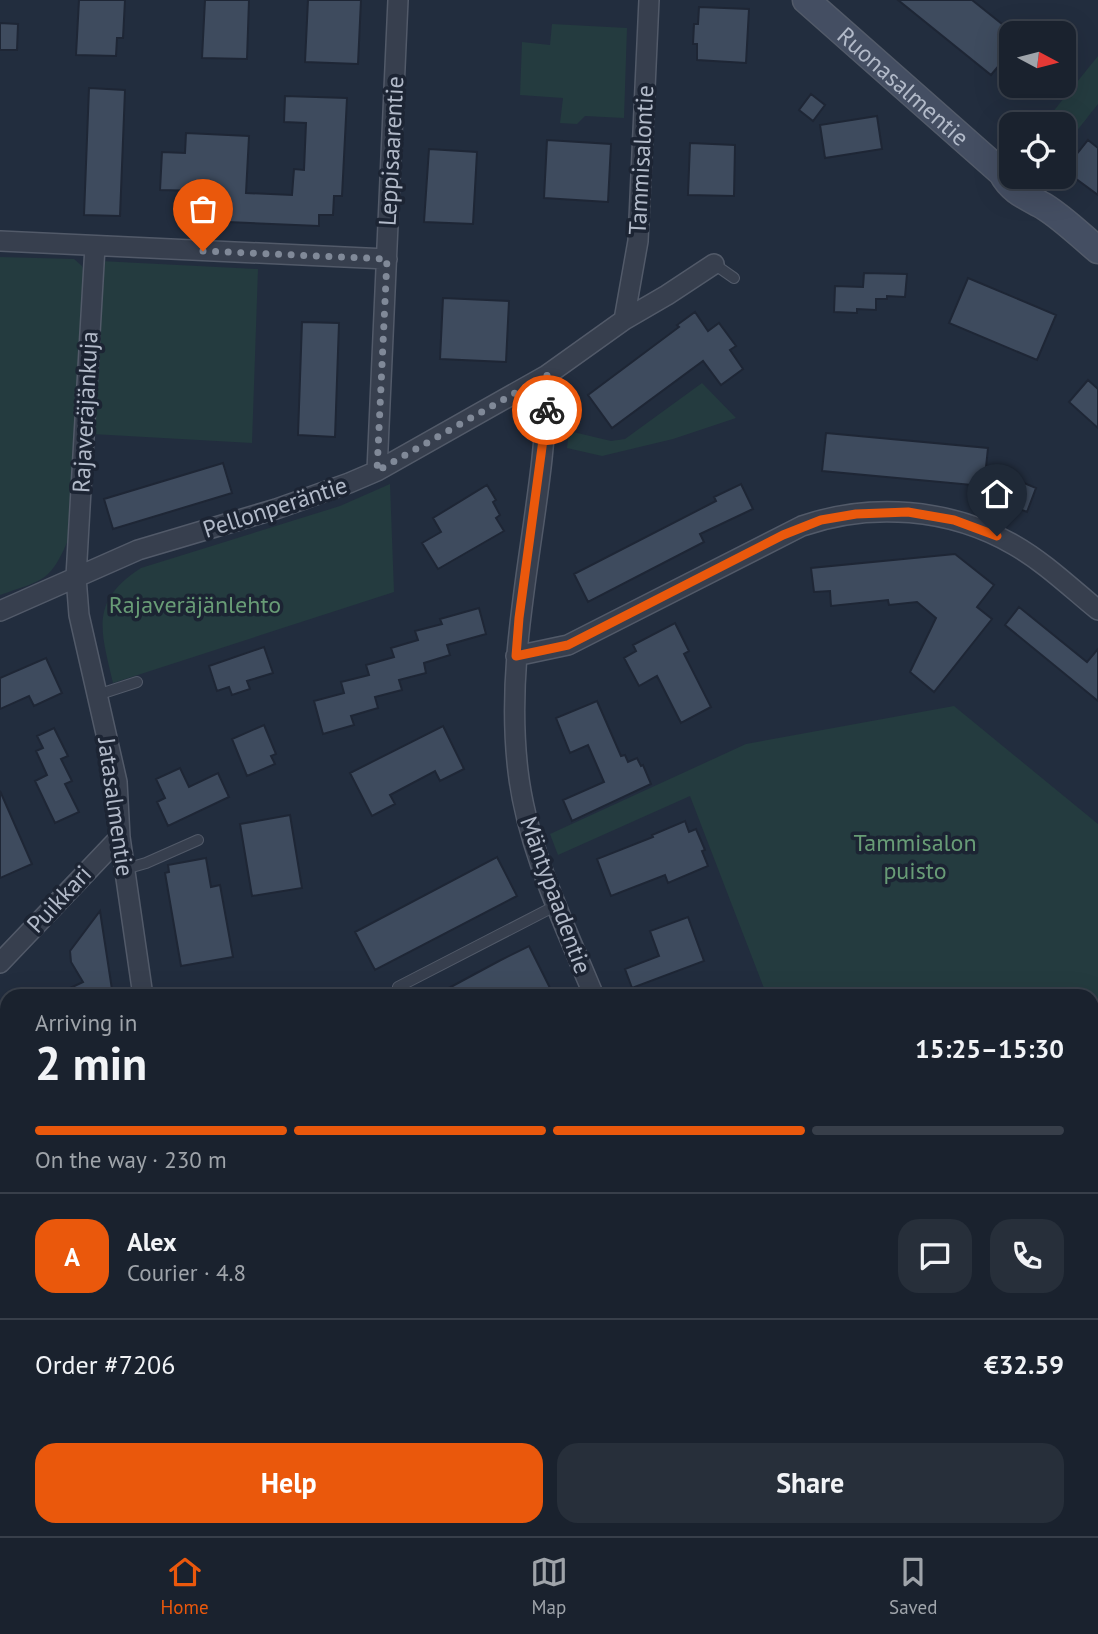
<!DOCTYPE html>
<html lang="en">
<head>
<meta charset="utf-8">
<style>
  body { margin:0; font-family:"PT Sans",sans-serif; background:#272f3a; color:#f1f3f6; height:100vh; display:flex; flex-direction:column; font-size:26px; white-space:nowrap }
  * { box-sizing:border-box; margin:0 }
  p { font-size:23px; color:#9fa4aa }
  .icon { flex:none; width:38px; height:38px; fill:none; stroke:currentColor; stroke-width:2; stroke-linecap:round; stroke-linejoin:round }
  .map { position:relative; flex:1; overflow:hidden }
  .details { position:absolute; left:0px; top:989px; width:1099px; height:548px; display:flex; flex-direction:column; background:#1a222e; border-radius:21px 21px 0 0; box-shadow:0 7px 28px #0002,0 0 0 2px #383f4a }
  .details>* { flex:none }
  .needle { width:46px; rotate:97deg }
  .tools { position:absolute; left:999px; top:21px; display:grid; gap:14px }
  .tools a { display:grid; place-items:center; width:77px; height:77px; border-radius:14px; background:#1a222e; box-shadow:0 7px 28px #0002,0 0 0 2px #383f4a; font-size:35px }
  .pin { position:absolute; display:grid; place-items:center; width:60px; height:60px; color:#fff; margin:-72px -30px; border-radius:50% 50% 50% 0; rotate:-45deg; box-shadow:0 0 7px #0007 }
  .pin .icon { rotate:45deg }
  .courier { position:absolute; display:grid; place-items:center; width:70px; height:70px; margin:-35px; border:5px solid #ea580c; border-radius:50%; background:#fff; color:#222; box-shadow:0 2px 9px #0007 }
  .summary em { font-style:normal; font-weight:800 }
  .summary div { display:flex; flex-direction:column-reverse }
  .summary { display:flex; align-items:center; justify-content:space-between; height:119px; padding:0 35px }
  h1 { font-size:46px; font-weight:800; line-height:52px }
  .bar { display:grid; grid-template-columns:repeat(4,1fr); gap:10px 7px; align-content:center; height:84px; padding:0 35px }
  .bar i { height:9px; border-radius:5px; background:#383f4a }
  .bar .active { background:#ea580c }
  .bar p { grid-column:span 4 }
  .line { display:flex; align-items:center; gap:18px; padding:0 35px; border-top:2px solid #383f4a }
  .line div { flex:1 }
  .round { display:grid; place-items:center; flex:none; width:74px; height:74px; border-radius:21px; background:#272f3a }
  .button { display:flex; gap:14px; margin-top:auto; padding:14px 35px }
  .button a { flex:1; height:80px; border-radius:21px; background:#ea580c; color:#fff; font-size:28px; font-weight:800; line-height:80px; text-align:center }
  .button a+a { background:#272f3a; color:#f1f3f6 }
  .dock { display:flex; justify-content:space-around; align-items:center; height:98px; border-top:2px solid #383f4a; background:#1a222e; font-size:19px; color:#9fa4aa }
  .dock a { display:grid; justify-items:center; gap:4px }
  .dock .active { color:#ea580c }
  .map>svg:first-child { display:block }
  .green { fill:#243b3f }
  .building { fill:#3e4b5e; stroke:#1e2635; stroke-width:2 }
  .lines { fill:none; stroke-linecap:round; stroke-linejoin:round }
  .lane-casing { stroke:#525a69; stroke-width:12 }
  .street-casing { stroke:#525a69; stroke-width:22 }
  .secondary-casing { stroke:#525a69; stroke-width:29 }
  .lane { stroke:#373f4e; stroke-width:10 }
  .street { stroke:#373f4e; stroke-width:19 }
  .secondary { stroke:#444e62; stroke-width:26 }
  .done { stroke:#808998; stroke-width:7; stroke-dasharray:0 12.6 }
  .route { stroke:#ea580c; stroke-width:9 }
  .labels { text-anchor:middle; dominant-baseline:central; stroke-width:7; stroke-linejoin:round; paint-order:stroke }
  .street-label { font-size:24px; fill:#b2bac9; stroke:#1c2433 }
  .park-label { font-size:24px; fill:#689c76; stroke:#1c2433 }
</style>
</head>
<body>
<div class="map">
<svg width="1098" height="1536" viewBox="0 0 1098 1536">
  <rect width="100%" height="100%" fill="#222d3e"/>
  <path class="green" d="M 552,24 L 627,28 L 624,118 L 585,116 L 577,124 L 560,123 L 563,98 L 520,95 L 522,42 L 550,45 Z
    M 1098,56 L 1098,104 L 1064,147 L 1064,124 L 1043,124 Z
    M 0,257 L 74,259 L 82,266 L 86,281 L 68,540 C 50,583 42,580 0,595 Z
    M 100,261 L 258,269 L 252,443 L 92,434 Z
    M 702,383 L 736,418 L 673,439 L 602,456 L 567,448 L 569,431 L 611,441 L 625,439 Z
    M 390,484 L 394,592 L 113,683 C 101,631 89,601 141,568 L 340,506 Z
    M 954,706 L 1098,824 L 1098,1172 L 1092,1217 L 1092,996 L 767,996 L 690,796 L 558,855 L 550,834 L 746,744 Z
    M 437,1530 L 611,1530 L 607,1536 L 424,1536 L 424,1532 Z"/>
  <path class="building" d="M 79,0 L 125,0 L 123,38 L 117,38 L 116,56 L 76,55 Z
    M 205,0 L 249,0 L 247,59 L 202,58 Z
    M 308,0 L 361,0 L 358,64 L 305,62 Z
    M 898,0 L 972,0 L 1012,32 L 1012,50 L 991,75 Z
    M 699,7 L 749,9 L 746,63 L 697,60 L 697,44 L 693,44 L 694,24 L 698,24 Z
    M 0,23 L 18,24 L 17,50 L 0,50 Z
    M 89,88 L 125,90 L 120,216 L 84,215 Z
    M 811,94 L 825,105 L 813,121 L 799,110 Z
    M 285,96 L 347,98 L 342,196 L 334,196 L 333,215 L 319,215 L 319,226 L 204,221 L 205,197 L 199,197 L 200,191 L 160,190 L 162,152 L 185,153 L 186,133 L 249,136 L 246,193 L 292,195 L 294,169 L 304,170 L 306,123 L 284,122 Z
    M 877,116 L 882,149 L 825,158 L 820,125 Z
    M 547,140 L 611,144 L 608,202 L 544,198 Z
    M 1088,140 L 1098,148 L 1098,195 L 1064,170 Z
    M 690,143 L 735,145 L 734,196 L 688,195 Z
    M 429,149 L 477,152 L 473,224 L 424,222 Z
    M 864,273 L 907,274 L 905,297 L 887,296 L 887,299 L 876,299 L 876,310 L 857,309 L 857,313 L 834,312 L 835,286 L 863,287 Z
    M 968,278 L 1056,315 L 1037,360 L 949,323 Z
    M 443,298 L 509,301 L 506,362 L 440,359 Z
    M 695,312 L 708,331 L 719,323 L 736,346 L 730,350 L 743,369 L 721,385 L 703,361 L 612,428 L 588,395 L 679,327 L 677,325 Z
    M 302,322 L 339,323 L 335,437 L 298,435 Z
    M 1088,380 L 1098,389 L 1098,428 L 1069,402 Z
    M 826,433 L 988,448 L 986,467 L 1036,488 L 1027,512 L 990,497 L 995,487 L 822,471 Z
    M 223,463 L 232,493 L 113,529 L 104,499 Z
    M 741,484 L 753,509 L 700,534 L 704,542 L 588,602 L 574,574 L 716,501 L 714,497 Z
    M 487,485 L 496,500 L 493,502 L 500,515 L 496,518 L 504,531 L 438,569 L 422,543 L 441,532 L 433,518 Z
    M 955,554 L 994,585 L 977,607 L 992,619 L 934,692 L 910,672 L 936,618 L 917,602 L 889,605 L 888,600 L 831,606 L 830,591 L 814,592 L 811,568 Z
    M 1019,607 L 1087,662 L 1098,649 L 1098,701 L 1005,625 Z
    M 479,608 L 486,634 L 447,645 L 450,655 L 424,663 L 426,673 L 399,680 L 402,690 L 375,697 L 378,708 L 351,716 L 354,725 L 323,734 L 314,701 L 344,693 L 341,682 L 369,675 L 366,665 L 394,657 L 391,648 L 418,640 L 415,631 L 442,624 L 440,619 Z
    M 675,623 L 689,651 L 684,654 L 711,707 L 681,723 L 657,676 L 639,686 L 624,658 L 636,651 L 633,645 Z
    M 264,647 L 273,673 L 247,681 L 250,689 L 232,695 L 229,687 L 217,691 L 209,666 Z
    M 46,658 L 62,693 L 34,706 L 29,696 L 0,709 L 0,678 Z
    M 597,701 L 621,756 L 625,755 L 628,762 L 637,758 L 641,766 L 643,765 L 651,784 L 572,821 L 563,800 L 604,782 L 588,745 L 570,753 L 556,718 Z
    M 264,725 L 276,754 L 271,756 L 275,764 L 247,776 L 232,739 Z
    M 443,726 L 464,769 L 440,781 L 435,771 L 390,795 L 395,804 L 372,816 L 350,773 Z
    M 54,728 L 68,756 L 61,759 L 72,781 L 65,784 L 79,812 L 55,823 L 35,781 L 47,775 L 36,751 L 43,748 L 37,736 Z
    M 180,768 L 189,787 L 218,773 L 229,797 L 168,826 L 157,802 L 165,798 L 156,779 Z
    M 0,791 L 32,864 L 0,878 Z
    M 290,815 L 302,888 L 252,896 L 240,824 Z
    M 685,821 L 689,832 L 696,829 L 705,850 L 702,851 L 708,866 L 668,883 L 665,875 L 611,896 L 597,859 L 653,837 L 652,835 Z
    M 497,857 L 517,896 L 375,970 L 355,932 Z
    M 206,858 L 211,887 L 220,885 L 233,957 L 181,966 L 165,873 L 169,872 L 168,865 Z
    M 100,911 L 113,996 L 53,996 L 83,982 L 71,962 L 70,951 Z
    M 688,917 L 704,961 L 632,988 L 625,969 L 659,956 L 650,931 Z
    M 529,946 L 554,996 L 434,996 L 499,961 Z"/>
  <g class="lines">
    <g class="lane-casing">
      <path id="lane" d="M 714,264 L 734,278
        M 97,695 L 137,682
        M 125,869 L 146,863 L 198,840
        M 398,987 L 557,905
        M 0,1086 L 7,1083
        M 0,1280 L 7,1276
        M 0,1436 L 7,1431"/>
    </g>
    <g class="street-casing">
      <path id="street" d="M 0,241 L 387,259
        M 95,246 L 76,577 L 79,615 L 117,782 L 120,837 L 143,996
        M 624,320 L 638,241 L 649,0
        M 547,375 C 547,508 502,637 518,771 C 527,849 564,923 594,996
        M 377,471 L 398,0
        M 0,611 L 138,550 L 276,509 L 349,483 L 377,471 L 547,375 L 624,320 L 667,295 L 714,264
        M 516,656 L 568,645 L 802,526 C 871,502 950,508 1014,545 C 1044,562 1071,588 1098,610
        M 0,963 L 120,837
        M 931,1530 L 971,1536
        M 1079,1536 L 1098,1533"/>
    </g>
    <g class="secondary-casing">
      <g id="secondary">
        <path id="s1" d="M 806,0 L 1002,173 C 1012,192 1028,197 1045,207 C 1064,219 1081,236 1098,250"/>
      </g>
    </g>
    <use href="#lane" class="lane"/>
    <use href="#street" class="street"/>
    <use href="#secondary" class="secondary"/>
  </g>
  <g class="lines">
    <path class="done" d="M 203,251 L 387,259 L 377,471 L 547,375 L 547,410"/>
    <path class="route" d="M 547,410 L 519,618 L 516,656 L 568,645 L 783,535 L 821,520 L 856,514 L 908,512 L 954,520 L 997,536"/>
  </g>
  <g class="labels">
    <g class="street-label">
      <text stroke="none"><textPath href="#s1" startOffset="130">Ruonasalmentie</textPath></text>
      <text transform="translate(391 151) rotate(-87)">Leppisaarentie</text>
      <text transform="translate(641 160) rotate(-87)">Tammisalontie</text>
      <text transform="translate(85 412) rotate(-87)">Rajaveräjänkuja</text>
      <text transform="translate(275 507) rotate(-18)">Pellonperäntie</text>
      <text transform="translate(116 807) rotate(82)">Jatasalmentie</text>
      <text transform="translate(556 895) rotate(70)">Mäntypaadentie</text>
      <text transform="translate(59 899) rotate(-47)">Puikkari</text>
    </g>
    <g class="park-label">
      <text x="195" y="604">Rajaveräjänlehto</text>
      <text x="915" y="842">Tammisalon<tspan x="915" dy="28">puisto</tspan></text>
    </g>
  </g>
</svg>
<div class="tools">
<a><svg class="needle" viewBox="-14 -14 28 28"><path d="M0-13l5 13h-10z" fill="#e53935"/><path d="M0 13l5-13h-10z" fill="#9fa4aa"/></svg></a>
<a><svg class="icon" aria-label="locate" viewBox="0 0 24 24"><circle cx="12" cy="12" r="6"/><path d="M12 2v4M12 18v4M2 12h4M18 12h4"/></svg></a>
</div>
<div class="pin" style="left:203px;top:251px;background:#ea580c"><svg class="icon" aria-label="bag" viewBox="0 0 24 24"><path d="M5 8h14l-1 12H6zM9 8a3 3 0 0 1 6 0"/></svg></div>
<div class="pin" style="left:997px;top:536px;background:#1f2937"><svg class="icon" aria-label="home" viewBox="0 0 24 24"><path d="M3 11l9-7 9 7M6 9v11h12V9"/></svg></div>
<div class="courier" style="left:547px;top:410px"><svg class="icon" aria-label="bike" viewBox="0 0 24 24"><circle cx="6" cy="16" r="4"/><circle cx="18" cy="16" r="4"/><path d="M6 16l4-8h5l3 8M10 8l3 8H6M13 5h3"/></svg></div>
<section class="details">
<div class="summary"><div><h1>2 min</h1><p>Arriving in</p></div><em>15:25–15:30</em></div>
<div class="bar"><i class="active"></i><i class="active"></i><i class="active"></i><i></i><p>On the way · 230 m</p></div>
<div class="line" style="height:126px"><b class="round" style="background:#ea580c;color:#fff">A</b><div><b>Alex</b><p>Courier · 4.8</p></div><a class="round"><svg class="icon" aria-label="chat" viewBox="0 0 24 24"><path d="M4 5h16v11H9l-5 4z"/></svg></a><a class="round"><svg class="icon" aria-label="phone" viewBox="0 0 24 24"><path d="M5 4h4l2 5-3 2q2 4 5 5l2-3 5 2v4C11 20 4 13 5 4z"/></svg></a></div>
<div class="line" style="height:91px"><div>Order #7206</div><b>€32.59</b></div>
<div class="button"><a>Help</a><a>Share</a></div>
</section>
</div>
<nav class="dock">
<a class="active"><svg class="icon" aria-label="home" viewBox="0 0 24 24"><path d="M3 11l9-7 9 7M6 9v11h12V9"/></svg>Home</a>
<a><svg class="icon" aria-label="map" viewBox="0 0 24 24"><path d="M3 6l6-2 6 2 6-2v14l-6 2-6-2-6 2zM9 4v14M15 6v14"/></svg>Map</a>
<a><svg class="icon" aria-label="saved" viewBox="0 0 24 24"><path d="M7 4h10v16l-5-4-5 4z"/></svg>Saved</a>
</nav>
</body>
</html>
